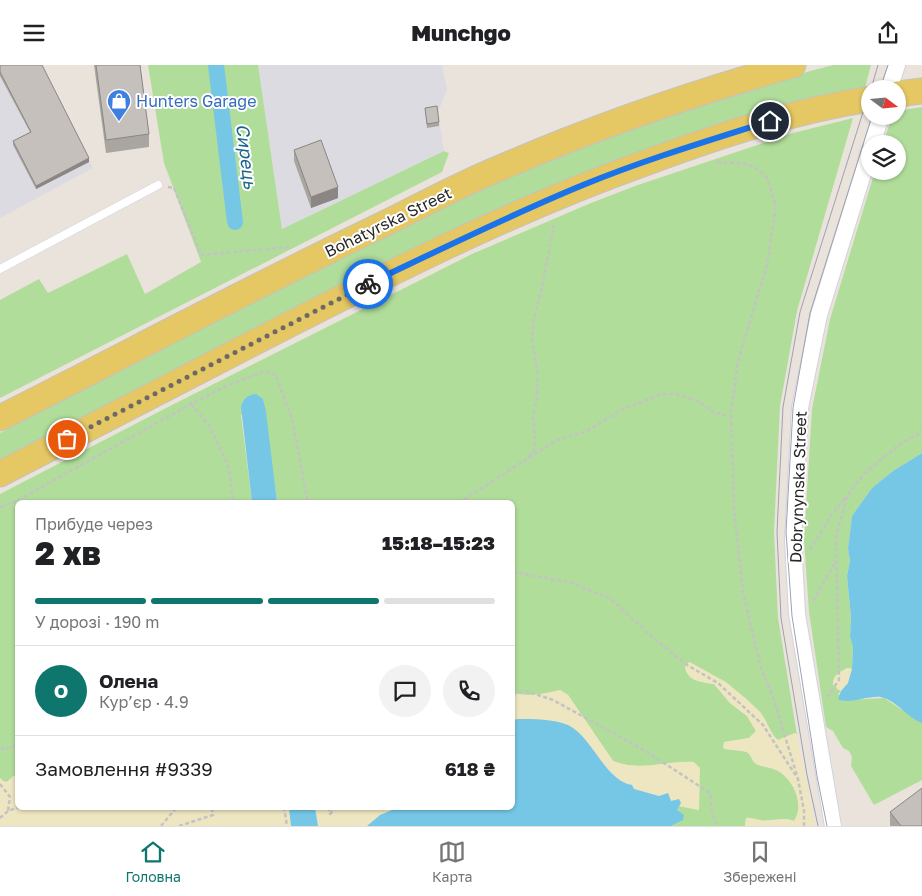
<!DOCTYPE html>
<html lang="uk">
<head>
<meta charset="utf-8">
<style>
  body { margin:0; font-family:"Golos Text",sans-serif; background:#f2f2f2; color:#202124; height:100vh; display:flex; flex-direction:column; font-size:19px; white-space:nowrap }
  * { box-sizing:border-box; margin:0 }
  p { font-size:16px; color:#757577 }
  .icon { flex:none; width:28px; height:28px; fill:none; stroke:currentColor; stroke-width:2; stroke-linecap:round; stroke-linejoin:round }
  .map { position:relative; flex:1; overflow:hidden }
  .details { position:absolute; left:15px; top:435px; width:500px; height:310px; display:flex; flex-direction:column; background:#fff; border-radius:8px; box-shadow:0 1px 4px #0004 }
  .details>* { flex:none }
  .needle { width:32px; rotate:106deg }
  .fabs { position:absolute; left:861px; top:15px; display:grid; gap:10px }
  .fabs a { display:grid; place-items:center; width:45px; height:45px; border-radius:50%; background:#fff; box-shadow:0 1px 4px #0004; font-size:25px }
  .pin { position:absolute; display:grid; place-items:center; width:42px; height:42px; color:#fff; margin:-21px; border:2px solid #fff; border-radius:50%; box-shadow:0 1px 5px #0007 }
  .courier { position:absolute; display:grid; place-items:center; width:50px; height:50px; margin:-25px; border:4px solid #1a73e8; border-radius:50%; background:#fff; color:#222; box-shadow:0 1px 6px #0007 }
  .headline em { font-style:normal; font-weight:800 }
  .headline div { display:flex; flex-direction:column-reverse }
  .headline { display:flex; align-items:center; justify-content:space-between; height:85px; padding:0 20px }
  h1 { font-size:32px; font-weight:800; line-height:38px }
  .bar { display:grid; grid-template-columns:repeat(4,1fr); gap:8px 5px; align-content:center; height:60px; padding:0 20px }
  .bar i { height:6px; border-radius:4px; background:#e0e0e0 }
  .bar .on { background:#0f766e }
  .bar p { grid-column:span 4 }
  .line { display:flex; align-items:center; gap:12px; padding:0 20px; border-top:1px solid #e0e0e0 }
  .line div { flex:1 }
  .round { display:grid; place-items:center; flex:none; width:52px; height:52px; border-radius:26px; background:#f2f2f2 }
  header { display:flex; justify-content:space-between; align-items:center; height:65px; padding:0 20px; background:#fff; font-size:22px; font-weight:800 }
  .tabs { display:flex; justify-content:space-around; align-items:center; height:70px; border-top:1px solid #e0e0e0; background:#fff; font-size:14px; color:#757577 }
  .tabs a { display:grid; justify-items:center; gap:2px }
  .tabs .on { color:#0f766e }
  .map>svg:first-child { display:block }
  .industrial { fill:#dddbe2 }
  .green { fill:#b1dd9b }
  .sand { fill:#ede6c0 }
  .water { fill:#75c7e5 }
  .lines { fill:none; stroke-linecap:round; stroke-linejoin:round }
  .canal { stroke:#75c7e5; stroke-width:16 }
  .lane-casing { stroke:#d0d3e0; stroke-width:9 }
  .street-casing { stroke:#d0d3e0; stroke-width:18 }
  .primary-casing { stroke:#c3c3c3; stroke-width:27 }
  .path { stroke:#c3c3c3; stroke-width:2.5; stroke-dasharray:4 2.5; stroke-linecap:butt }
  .lane { stroke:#fff; stroke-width:8 }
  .street { stroke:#fff; stroke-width:16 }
  .primary { stroke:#e5c764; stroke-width:25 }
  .tram { stroke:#9ea1b1; stroke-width:1 }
  .wall { fill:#a9a5a1 }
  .shaded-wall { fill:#8a8683 }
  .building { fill:#c5c0bb; stroke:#8a8683 }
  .done { stroke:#6c6967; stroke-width:5; stroke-dasharray:0 9 }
  .route { stroke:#1a73e8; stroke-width:6 }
  .labels { text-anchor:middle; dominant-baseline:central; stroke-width:4; stroke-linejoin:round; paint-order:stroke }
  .shop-label { font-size:16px; fill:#366cbe; stroke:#fff; text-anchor:start }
  .street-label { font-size:16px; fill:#282828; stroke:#fff }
  .water-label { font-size:18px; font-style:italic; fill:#17658e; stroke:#fff }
</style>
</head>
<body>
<header><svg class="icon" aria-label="menu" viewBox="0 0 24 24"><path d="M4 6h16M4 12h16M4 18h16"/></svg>Munchgo<svg class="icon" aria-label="share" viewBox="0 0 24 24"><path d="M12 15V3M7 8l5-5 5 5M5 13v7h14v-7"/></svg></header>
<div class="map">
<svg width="922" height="761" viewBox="0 0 922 761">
  <rect width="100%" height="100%" fill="#eae3db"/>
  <path class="industrial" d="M 0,0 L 40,0 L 93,103 L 0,153 Z
    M 258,0 L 442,0 L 447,25 L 438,47 L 444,86 L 282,164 Z"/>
  <path class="green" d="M 148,0 L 258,0 L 282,164 L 444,86 L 449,88 L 442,107 L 0,333 L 0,235 L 39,214 L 48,228 L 127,189 L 145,229 L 201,197 L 164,98 Z
    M 833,0 L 871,0 L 865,23 L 464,161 L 424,178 L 0,395 L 0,368 L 452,134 L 561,86 L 755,21 Z
    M 922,42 L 922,388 L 893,406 L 872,423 L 852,451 L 848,484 L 850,496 L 847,511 L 851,552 L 850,572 L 853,582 L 852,604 L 847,603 L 837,624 L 841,626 L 838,629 L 848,635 L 884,633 L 922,658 L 922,715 L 874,740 L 851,701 L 852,692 L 849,686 L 843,683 L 833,666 L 826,662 L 809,547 L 804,475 L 812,344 L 830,254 L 875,106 L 898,106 L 898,79 L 883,79 L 892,51 L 898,51 L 898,46 Z
    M 853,53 L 797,246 L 780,341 L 774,467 L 778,553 L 797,670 L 795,668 L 778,675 C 769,668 767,654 759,646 C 737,623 717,612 689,597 L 706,618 L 714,619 L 730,638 L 747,651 L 756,666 L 749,673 L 726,677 L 725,684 L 748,687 C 751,691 752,697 757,699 C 763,702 770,702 776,705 C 793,713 806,739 794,756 C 783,751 770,757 757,755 C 753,754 750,752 746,753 L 745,761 L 671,761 L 679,757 L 677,745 L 679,741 L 699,745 L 685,697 L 678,698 L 660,699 L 650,702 L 624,700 L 613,696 L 568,630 L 560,625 C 544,629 529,632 513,628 L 512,438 L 277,437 L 263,334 L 241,350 L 252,437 L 18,438 L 17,709 L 12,712 L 7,717 L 3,716 L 0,713 L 0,429 L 168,342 L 472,189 L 591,138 L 635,121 L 793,68 Z"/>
  <path class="sand" d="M 689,597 L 726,617 L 750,638 L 761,648 L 774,672 L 778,675 L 795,668 L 797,670 L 815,761 L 745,761 L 746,753 C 752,752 759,756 766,756 C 777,756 783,752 794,756 C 805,739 793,714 777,705 C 771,702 764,702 758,700 C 752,697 753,692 748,688 C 743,684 732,685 725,684 L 723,683 L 724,677 L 749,673 L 756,666 L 747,651 L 730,638 L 714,619 C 701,617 686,616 685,601 Z
    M 847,603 L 852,604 L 848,618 L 841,626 L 833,620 C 832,611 839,607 847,603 Z
    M 560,625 L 568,630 L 613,696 C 642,707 665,695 694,697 L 700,703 L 699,745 L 679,741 L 681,738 L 644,726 L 634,724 L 632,720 C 623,719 619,714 612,708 C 601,697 593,684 582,672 C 566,654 535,652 513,655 L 512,628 C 529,632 544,629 560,625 Z
    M 17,709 L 18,742 L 289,743 L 291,761 L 0,761 L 0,713 L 3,716 L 7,717 Z
    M 315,743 L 397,743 L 380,750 L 367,761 L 318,761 Z"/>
  <path class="water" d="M 256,329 L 263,334 L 266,347 L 277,437 L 252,437 L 241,342 C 243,334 247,330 256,329 Z
    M 922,388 L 922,658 C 908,653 897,636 881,632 C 869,630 848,640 838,634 L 841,626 L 848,618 L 852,604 L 853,582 L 850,572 L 851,552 L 847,511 L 850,496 L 848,484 L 852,451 L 872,423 L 893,406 Z
    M 518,654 C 534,654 553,654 568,660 C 592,671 605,716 632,720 L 634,724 L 659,731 L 668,728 L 671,736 L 679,734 L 681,738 L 677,745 L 684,750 L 683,755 L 671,761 L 367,761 L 380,750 L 397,743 L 512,742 L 513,655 Z
    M 289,743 L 315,743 L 318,761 L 291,761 Z"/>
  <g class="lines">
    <path class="canal" d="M 216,0 L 235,157"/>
    <g class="lane-casing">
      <path id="lane" d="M 0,204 L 158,120"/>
    </g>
    <g class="street-casing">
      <path id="street" d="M 889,24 L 897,0
        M 872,79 L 881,51
        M 833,761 L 797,549 L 793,476 L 800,343 L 819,250 L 870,86"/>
    </g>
    <g class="primary-casing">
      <path id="primary" d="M 898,29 L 922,26
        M 0,353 C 129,288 256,220 386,158 C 424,139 461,119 500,103 C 595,62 693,28 793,0
        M 0,409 C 88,363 176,318 263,273 C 388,209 513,145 645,98 C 718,71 793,46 870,34"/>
    </g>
    <path class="path" d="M 717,97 L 748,99 L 759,105 L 767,113 L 776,141 L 767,200 L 738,296 L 731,348 L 734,444 L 743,528 L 761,603 L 773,632 L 798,714
      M 168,122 L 174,123 L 201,190 L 290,182
      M 191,339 L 210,362 L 229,403 L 233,438
      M 529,393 L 557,375 L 587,366 L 623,344 L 662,329 L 676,329 L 698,336 L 713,347 L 731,352
      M 458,438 L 527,394 L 534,385 L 535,375 L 533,352 L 537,332 L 537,304 L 532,274 L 533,257 L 541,227 L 554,160
      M 0,442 L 18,435 L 191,339 L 224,322 L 265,306 L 276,310 L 292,354 L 308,438
      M 810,485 L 832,449 L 846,432
      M 512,507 L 569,517 L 610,533 L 650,570 L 687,600 L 718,618 L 763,660 L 798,714 L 804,746 L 804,761
      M 813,536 L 835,498
      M 512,629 L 526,626 L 553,635 L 644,685 L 710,728 L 712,748 L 717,761
      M 827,632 L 839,615 L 836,471 L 848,429 L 865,408 L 900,379 L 922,367
      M 0,684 L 9,683 L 18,680
      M 0,719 L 10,732 L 8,746
      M 284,742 L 287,761
      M 329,742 L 330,749 L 337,742
      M 0,753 L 8,746 L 19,742
      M 161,761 L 177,742
      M 179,761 L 213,750 L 212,742"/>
    <use href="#lane" class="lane"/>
    <use href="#street" class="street"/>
    <use href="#primary" class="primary"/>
    <path class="tram" d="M 871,24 L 878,0
      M 880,24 L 888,0
      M 818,761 L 807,710 L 781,553 L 777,467 L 783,342 L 800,247 L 870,25
      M 827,761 L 817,711 L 792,551 L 786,467 L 793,343 L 810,248 L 872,51"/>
  </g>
  <path class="wall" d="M 0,0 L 89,97 L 36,124 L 13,80 L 13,76 L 30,67 L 0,11 Z
    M 94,0 L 140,0 L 149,69 L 149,82 L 106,88 Z
    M 425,43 L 439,57 L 439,61 L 427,63 Z
    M 294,85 L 338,133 L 311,143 L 294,96 Z
    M 890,747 L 922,761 L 890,761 Z"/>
  <path class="shaded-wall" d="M 89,93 L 89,97 L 36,124 L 36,121 Z
    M 338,122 L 338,133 L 311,143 L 311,132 Z"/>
  <path class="building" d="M 0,0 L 42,0 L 89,93 L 36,121 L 13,76 L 31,67 L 0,7 Z
    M 96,0 L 140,0 L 149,69 L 106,75 Z
    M 437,41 L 439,57 L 427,59 L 425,43 Z
    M 321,75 L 338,122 L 311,132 L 294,85 Z
    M 922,723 L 922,761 L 901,761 L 890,747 Z"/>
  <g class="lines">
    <path class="done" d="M 67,374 L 368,219"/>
    <path class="route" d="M 368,219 C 439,185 510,150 583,120 C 644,95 707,76 770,56"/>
  </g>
  <defs>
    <g id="shop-pin" transform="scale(1.25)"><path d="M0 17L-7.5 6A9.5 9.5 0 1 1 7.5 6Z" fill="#3f7fe0" stroke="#fff"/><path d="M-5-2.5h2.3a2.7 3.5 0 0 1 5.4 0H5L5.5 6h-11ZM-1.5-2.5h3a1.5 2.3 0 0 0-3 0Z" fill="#fff"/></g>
  </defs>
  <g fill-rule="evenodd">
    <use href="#shop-pin" x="119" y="36"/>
  </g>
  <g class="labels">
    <g class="shop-label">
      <text x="136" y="36">Hunters Garage</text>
    </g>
    <g class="street-label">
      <text transform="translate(388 157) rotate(-26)">Bohatyrska Street</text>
      <text transform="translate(798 422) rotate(-88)">Dobrynynska Street</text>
    </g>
    <g class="water-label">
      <text transform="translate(247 91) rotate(83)">Сирець</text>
    </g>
  </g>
</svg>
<div class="fabs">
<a><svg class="needle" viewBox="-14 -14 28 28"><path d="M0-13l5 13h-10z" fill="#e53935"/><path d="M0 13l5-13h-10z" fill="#757577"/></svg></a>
<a><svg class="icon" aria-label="layers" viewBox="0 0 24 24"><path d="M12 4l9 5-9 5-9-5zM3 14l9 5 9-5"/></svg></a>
</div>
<div class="pin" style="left:67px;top:374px;background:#ea580c"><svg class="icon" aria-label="bag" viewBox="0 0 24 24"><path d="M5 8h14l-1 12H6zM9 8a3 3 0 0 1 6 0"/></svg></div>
<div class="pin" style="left:770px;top:56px;background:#1f2937"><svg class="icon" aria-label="home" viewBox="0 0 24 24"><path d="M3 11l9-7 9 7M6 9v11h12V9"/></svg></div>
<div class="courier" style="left:368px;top:219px"><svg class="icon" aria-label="bike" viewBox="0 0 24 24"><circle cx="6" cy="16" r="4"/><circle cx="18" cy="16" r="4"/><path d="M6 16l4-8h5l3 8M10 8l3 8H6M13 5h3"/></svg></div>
<section class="details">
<div class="headline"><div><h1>2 хв</h1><p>Прибуде через</p></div><em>15:18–15:23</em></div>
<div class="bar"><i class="on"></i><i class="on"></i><i class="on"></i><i></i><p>У дорозі · 190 m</p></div>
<div class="line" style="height:90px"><b class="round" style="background:#0f766e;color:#fff">О</b><div><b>Олена</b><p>Кур’єр · 4.9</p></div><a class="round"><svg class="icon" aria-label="chat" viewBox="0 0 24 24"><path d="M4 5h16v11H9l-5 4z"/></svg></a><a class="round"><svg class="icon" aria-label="phone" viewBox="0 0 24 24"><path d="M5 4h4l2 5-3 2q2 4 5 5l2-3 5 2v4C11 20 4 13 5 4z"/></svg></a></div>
<div class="line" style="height:65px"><div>Замовлення #9339</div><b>618 ₴</b></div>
</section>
</div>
<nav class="tabs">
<a class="on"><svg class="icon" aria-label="home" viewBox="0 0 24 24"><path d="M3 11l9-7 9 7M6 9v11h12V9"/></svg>Головна</a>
<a><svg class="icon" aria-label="map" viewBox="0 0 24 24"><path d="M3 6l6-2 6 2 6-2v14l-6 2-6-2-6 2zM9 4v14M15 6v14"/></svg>Карта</a>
<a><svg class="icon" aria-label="saved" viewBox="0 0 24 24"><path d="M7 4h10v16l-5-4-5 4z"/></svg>Збережені</a>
</nav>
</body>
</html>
